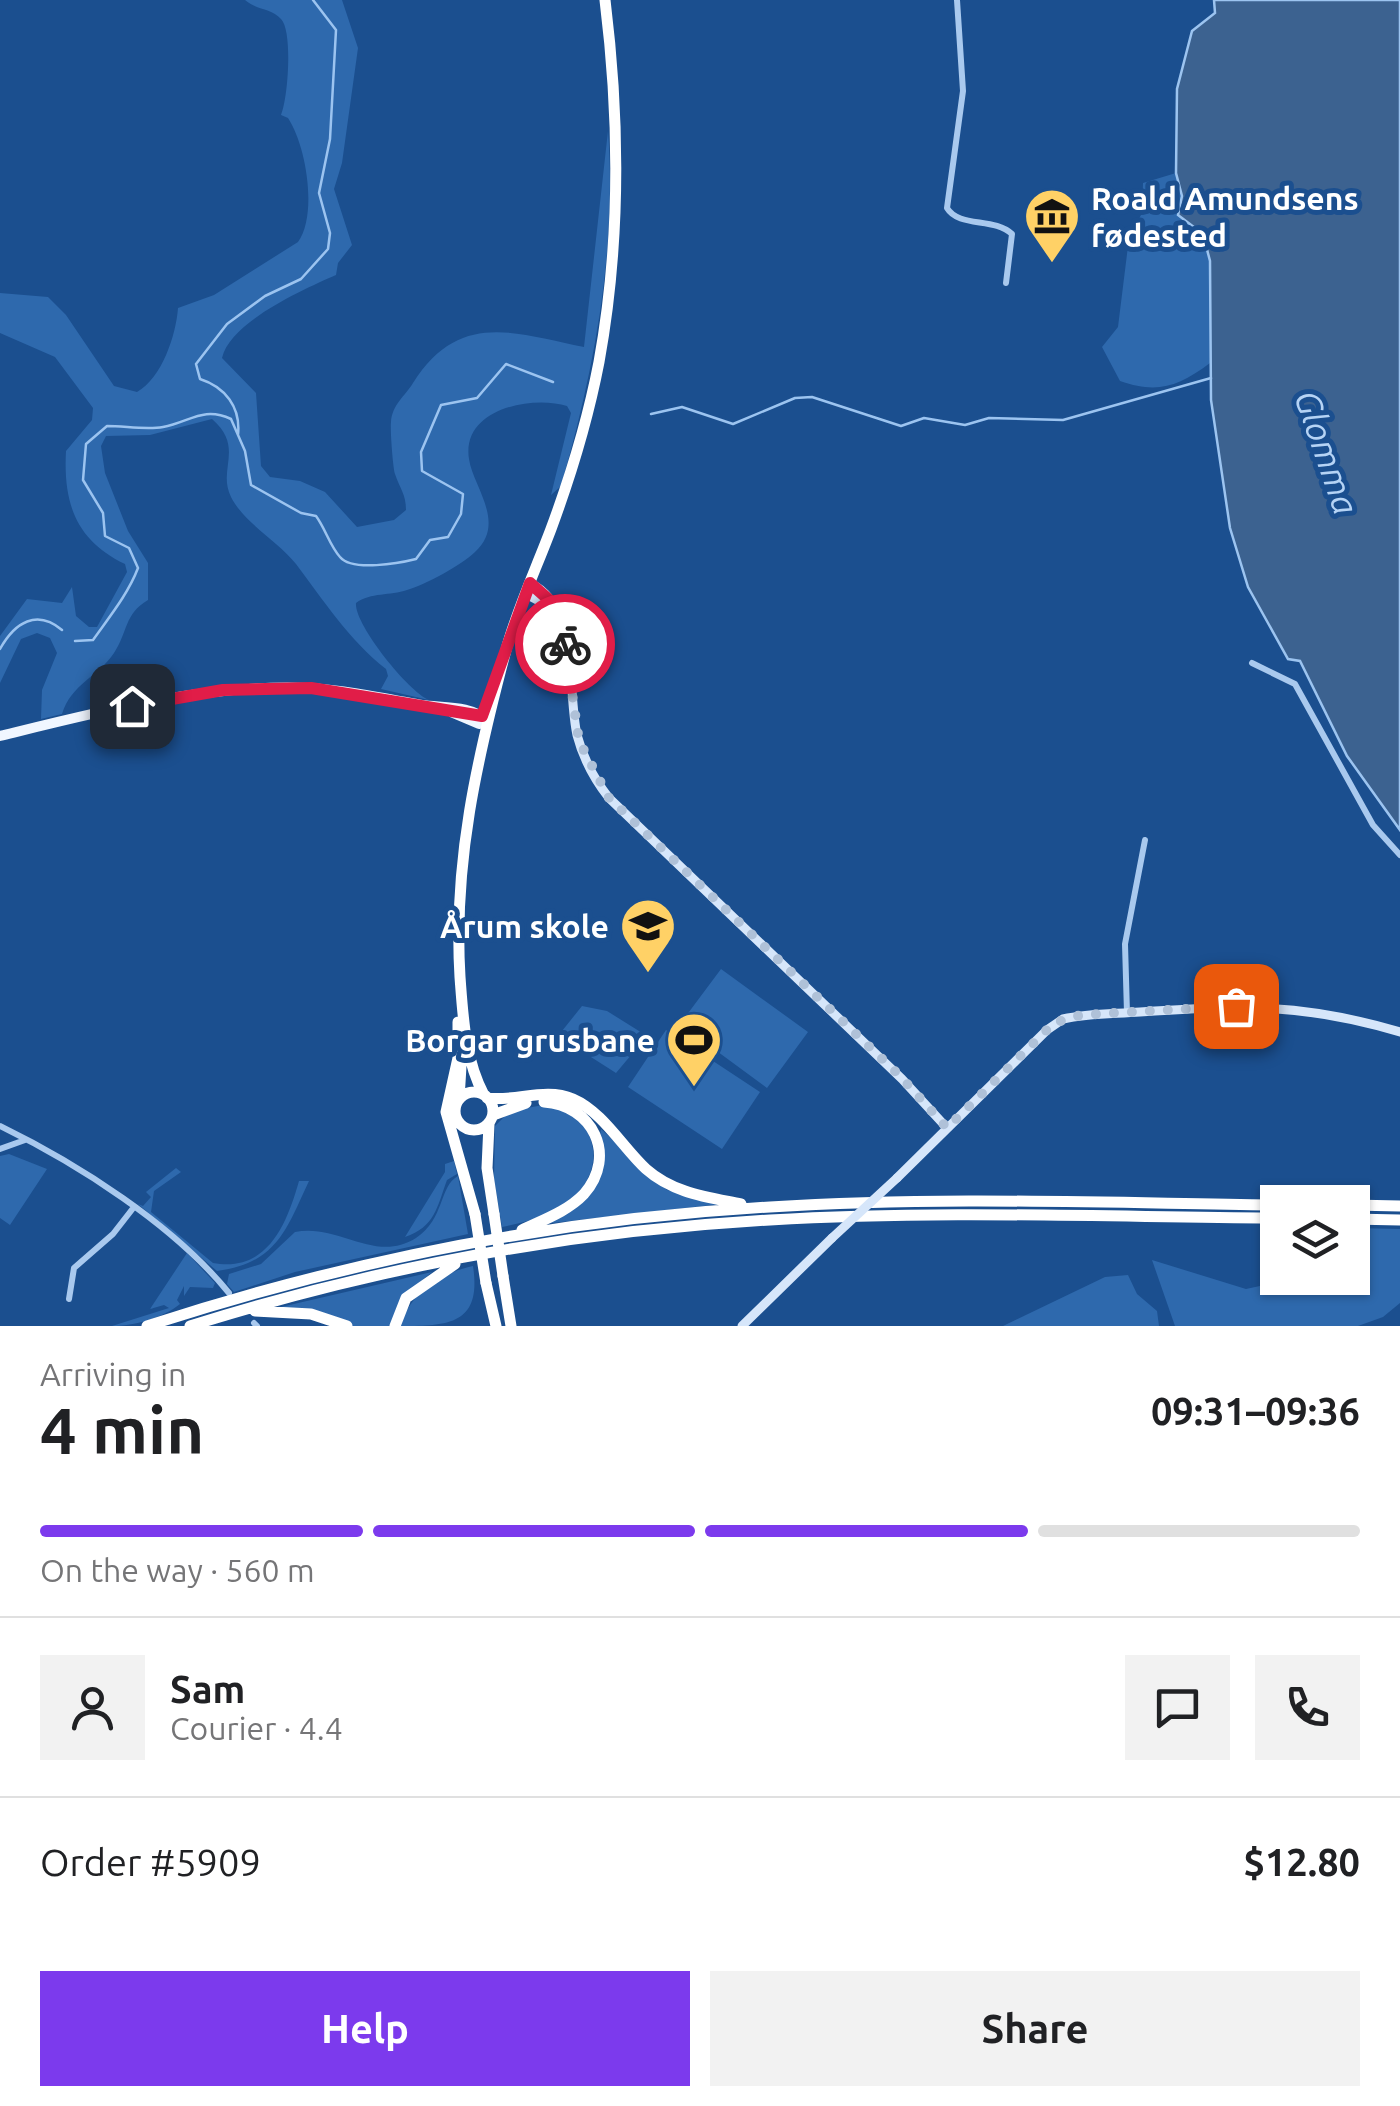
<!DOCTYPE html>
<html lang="en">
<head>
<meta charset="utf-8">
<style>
  body { margin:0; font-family:Ubuntu,sans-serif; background:#f2f2f2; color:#202124; height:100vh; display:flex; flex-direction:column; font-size:38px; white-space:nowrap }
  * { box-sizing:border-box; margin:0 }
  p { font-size:32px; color:#757577 }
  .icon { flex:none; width:55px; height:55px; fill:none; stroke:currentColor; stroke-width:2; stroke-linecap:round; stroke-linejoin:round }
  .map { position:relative; height:1326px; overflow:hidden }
  .drawer { display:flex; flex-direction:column; background:#fff; flex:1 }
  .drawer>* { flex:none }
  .tools { position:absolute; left:1260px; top:1185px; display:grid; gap:20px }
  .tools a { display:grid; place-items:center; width:110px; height:110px; border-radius:0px; background:#fff; box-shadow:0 2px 8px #0004; font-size:50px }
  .pin { position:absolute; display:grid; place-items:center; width:85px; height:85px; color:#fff; margin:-42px; border-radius:20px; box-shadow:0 5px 15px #0006 }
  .courier { position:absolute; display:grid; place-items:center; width:100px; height:100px; margin:-50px; border:8px solid #e11d48; border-radius:50%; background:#fff; color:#222; box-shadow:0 2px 12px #0007 }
  .overview em { font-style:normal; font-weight:600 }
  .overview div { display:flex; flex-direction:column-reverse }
  .overview { display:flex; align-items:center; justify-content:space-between; height:170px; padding:0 40px }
  h1 { font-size:65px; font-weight:600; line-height:75px }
  .bar { display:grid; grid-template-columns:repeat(4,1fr); gap:15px 10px; align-content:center; height:120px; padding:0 40px }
  .bar i { height:12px; border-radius:8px; background:#e0e0e0 }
  .bar .on { background:#7c3aed }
  .bar p { grid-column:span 4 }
  .line { display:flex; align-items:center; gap:25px; padding:0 40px; border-top:2px solid #e0e0e0 }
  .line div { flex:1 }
  .round { display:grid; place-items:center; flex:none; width:105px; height:105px; border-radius:0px; background:#f2f2f2 }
  .cta { display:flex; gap:20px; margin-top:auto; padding:20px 40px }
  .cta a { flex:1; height:115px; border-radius:0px; background:#7c3aed; color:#fff; font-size:40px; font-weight:600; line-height:115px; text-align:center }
  .cta a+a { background:#f2f2f2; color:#202124 }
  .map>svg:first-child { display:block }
  .green { fill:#2e69ad }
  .water { fill:#3c6290; stroke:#9cc4f0; stroke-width:2.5 }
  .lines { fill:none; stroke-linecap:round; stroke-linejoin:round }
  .stream { stroke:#9cc4f0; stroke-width:2.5 }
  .street { stroke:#a9c9ee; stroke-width:6 }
  .secondary { stroke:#d6e6fa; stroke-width:9 }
  .primary { stroke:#f0f6ff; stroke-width:10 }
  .highway { stroke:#fff; stroke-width:11 }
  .secondary-bridge { stroke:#d6e6fa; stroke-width:9 }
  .highway-bridge { stroke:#fff; stroke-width:11 }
  .done { stroke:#afc1d8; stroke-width:10; stroke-dasharray:0 18 }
  .route { stroke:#e11d48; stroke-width:12 }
  .labels { text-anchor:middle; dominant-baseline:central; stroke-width:10; stroke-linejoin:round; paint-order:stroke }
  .poi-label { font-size:32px; font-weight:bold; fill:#fff; stroke:#1b4f8f; text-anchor:end }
  .water-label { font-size:35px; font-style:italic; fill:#b5d3f5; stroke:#1b4f8f }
</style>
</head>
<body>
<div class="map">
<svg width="1400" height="1326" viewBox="0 0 1400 1326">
  <rect width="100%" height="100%" fill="#1b4f8f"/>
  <path class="green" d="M 245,0 L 342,0 L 358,48 L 342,163 L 334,189 L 352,245 L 338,263 L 336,275 C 304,289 230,322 222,358 L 256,393 L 261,466 L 270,477 L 300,481 L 325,492 L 357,527 L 394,520 L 406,510 C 406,494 400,489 395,474 C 393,468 390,430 391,422 C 392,405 405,396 413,383 C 459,310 515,333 584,347 L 608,131 C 617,251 594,371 561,486 L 551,495 L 571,413 L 567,406 C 532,395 461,409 469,459 C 473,487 507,523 475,552 C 460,566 427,584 407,590 C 390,596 371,592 356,603 C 354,624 408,691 429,700 L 381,689 L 388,676 L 386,669 C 349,640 324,601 296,564 C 278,541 245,524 231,497 C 217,469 245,448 212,419 L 150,435 L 106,436 L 101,446 L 105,473 L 128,531 L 148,563 L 148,600 C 124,614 128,632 114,653 C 98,677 71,684 62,714 L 41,719 L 42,690 L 57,653 L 50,638 L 37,633 L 21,639 L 0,683 L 0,636 L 27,599 L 62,603 L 72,587 L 76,616 L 89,627 L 97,627 L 127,572 L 125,564 C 77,541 63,505 66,451 L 92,420 L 93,408 L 55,357 L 0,333 L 0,293 L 48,297 L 66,315 L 114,386 L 137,392 C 162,378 176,335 178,308 L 214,295 L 298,242 C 318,214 306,145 288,118 L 281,115 C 288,99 293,31 281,19 C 271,8 256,10 245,0 Z
    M 1176,173 L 1203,234 L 1210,261 L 1210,363 C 1178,387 1157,394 1120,381 L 1102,347 L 1118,327 L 1129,238 L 1142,213 L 1143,183 Z
    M 721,969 L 808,1032 L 767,1088 L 680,1024 Z
    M 582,1006 L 607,1011 L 647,1036 L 616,1073 L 558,1036 Z
    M 666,1030 L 760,1092 L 722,1149 L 628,1087 Z
    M 538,1106 C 591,1104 612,1162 574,1197 C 556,1215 526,1222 502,1227 L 494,1179 L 495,1126 L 510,1111 Z
    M 601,1129 L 667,1190 L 721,1204 L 543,1224 L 592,1189 Z
    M 9,1154 L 47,1169 L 10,1225 L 0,1218 L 0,1156 Z
    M 454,1161 L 457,1174 L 447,1180 C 437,1207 435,1227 405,1237 L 445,1172 L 445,1164 Z
    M 176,1168 L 181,1172 L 154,1191 L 151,1212 L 213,1263 C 268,1273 287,1223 299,1181 L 309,1181 C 286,1230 277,1263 217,1271 L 138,1204 L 143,1206 L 151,1197 L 146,1192 Z
    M 458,1176 L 468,1234 L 295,1272 L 234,1292 L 227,1284 L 229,1274 L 261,1264 L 295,1232 C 338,1223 375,1264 416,1238 C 445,1219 439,1186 458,1176 Z
    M 1353,1228 L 1400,1229 L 1400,1303 L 1383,1317 L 1358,1326 L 1175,1326 L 1152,1260 L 1246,1289 L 1269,1284 L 1277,1247 L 1278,1278 L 1352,1278 Z
    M 187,1253 L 215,1283 L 213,1288 L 190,1287 L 184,1296 L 184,1286 L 177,1300 L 180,1304 C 163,1318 134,1326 112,1326 L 169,1308 L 164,1305 L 150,1309 Z
    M 473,1266 C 482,1325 448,1326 399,1326 C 414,1291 435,1275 473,1266 Z
    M 432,1272 L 401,1298 L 391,1326 L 353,1326 L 281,1307 Z
    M 1128,1275 L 1137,1294 L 1157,1311 L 1159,1326 L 1003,1326 L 1105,1277 Z"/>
  <path class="water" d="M 1214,0 L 1400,0 L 1400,830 L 1347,756 L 1300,661 L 1288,659 L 1248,587 L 1230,528 L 1211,400 L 1210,261 L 1203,234 L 1178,215 L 1182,196 L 1176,173 L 1177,89 L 1192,31 L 1215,13 Z"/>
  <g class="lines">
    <path class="stream" d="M 651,414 L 682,407 L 733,424 L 795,398 L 812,397 L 901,426 L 924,418 L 965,425 L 989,418 L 1063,420 L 1211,378
      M 238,435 C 241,407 225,387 200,379 L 196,364 L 227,324 L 265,296 L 301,279 L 328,249 L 330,233 L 319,193 L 330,139 L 336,30 L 313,0
      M 75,641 L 93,640 C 110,616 128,594 138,568 L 129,548 L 105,536 L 103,513 L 83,480 L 86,444 L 107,426 C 125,426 146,430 163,427 C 190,422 203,406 231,419 L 245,451 L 251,485 L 301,513 L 316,516 C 325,528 330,546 340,557 C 352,572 400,563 416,559 L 430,540 L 448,537 L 461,514 L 463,494 L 422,471 L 421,452 L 441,405 L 477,398 L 506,364 L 553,382
      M 0,649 C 15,622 37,609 62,630"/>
    <path class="street" d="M 957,0 L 963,91 L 947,208 C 959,228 994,217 1012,234 L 1006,283
      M 1252,663 L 1295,684 L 1373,825 L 1400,855
      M 1127,1013 L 1125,944 L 1145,840
      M 0,1126 C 78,1164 174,1225 229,1293
      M 0,1149 L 25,1140
      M 69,1299 L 74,1268 L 113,1234 L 134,1207
      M 254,1323 L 257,1326"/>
    <path class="secondary" d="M 530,583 C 579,605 567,690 577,735 C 583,758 594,779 609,798 L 902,1079 L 947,1128
      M 526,594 L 554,609
      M 897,1178 L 1047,1030 L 1063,1019 C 1089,1013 1114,1014 1140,1012 C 1239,1005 1303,1003 1400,1032
      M 742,1326 L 832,1238"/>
    <path class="primary" d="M 453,713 L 479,724 L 487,721
      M 0,736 C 101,711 204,684 308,688 C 346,690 384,698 422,705 C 442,708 472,705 487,721"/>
    <path class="highway" d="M 458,1022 L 458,1058 L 446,1112 L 475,1214
      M455 1111a19 19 0 1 1 38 0a19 19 0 1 1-38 0Z
      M 484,1095 C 465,1060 463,1017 460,977 C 453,863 477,759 506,650 C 517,609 536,569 551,529 C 571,475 588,419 599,362 C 621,241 620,121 605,0
      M 487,1098 C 516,1102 545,1087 573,1099 C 603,1112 623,1148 646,1169 C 673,1193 707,1197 741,1204
      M 459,1099 L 462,1050
      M 493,1115 L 526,1103
      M 489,1124 L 487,1168 L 494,1214
      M 1352,1205 L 1400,1206
      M 1352,1219 L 1400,1220
      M 522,1230 C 543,1220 568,1211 584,1194 C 618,1155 592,1105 544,1102
      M 503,1276 L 511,1326
      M 486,1283 L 496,1326
      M 255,1311 L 311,1314 L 347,1326
      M 147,1326 C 349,1260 558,1219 770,1207 C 939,1196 1109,1203 1278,1205
      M 190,1326 C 377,1267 574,1231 770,1220 C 939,1210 1109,1217 1278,1218
      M 395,1326 L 406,1298 L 455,1264"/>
    <path class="secondary-bridge" d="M 832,1238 L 897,1178"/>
    <path class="highway-bridge" d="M 475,1214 L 486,1283
      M 494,1214 L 503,1276"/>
  </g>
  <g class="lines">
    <path class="done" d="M 565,644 L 579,741 L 609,798 L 900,1076 L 947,1128 L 1054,1023 L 1081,1015 L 1236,1006"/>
    <path class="route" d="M 132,706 L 223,690 L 311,688 L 482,716 L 530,583 L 556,606 L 565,644"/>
  </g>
  <defs>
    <g id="museum-pin" transform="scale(2.875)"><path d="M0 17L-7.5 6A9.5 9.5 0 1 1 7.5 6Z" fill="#ffd166" stroke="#1b4f8f"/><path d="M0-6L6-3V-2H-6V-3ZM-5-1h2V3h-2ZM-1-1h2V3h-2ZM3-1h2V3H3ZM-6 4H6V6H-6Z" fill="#111"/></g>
    <g id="school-pin" transform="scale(2.875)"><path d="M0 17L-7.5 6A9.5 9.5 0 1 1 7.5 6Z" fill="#ffd166" stroke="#1b4f8f"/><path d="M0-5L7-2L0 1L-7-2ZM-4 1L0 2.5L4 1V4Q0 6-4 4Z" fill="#111"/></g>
    <g id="stadium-pin" transform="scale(2.875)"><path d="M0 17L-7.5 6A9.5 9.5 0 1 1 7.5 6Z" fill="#ffd166" stroke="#1b4f8f"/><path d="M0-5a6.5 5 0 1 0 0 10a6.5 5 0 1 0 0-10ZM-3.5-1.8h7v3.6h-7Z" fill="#111"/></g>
  </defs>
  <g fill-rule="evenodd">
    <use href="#museum-pin" x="1052" y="216"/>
    <use href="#school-pin" x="648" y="926"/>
    <use href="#stadium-pin" x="694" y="1040"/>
  </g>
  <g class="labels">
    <g class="poi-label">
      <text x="1091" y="198" text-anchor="start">Roald Amundsens<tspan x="1091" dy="37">fødested</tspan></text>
      <text x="609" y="926">Årum skole</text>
      <text x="655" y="1040">Borgar grusbane</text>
    </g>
    <g class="water-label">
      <text transform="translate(1327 452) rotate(71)">Glomma</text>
    </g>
  </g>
</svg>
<div class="tools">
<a><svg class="icon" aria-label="layers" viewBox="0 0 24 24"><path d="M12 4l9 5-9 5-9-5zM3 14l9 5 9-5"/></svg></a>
</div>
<div class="pin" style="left:1236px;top:1006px;background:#ea580c"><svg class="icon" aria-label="bag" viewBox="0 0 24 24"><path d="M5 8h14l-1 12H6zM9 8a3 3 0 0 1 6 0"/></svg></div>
<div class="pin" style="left:132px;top:706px;background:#1f2937"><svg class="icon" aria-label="home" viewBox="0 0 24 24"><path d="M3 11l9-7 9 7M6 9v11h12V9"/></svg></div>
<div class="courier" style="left:565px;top:644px"><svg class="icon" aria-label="bike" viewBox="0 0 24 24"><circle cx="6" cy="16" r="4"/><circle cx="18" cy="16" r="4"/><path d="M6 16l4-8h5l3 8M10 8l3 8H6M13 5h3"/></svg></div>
</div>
<section class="drawer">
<div class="overview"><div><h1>4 min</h1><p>Arriving in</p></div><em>09:31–09:36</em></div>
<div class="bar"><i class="on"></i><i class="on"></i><i class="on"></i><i></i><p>On the way · 560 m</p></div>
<div class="line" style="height:180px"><a class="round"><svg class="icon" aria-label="person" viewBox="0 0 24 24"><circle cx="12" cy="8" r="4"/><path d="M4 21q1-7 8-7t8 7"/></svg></a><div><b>Sam</b><p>Courier · 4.4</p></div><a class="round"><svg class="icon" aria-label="chat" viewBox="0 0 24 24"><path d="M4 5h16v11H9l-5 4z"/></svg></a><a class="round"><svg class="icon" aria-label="phone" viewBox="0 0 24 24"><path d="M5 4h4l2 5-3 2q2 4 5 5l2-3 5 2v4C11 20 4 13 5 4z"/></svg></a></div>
<div class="line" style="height:130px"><div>Order #5909</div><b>$12.80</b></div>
<div class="cta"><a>Help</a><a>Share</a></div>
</section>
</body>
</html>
